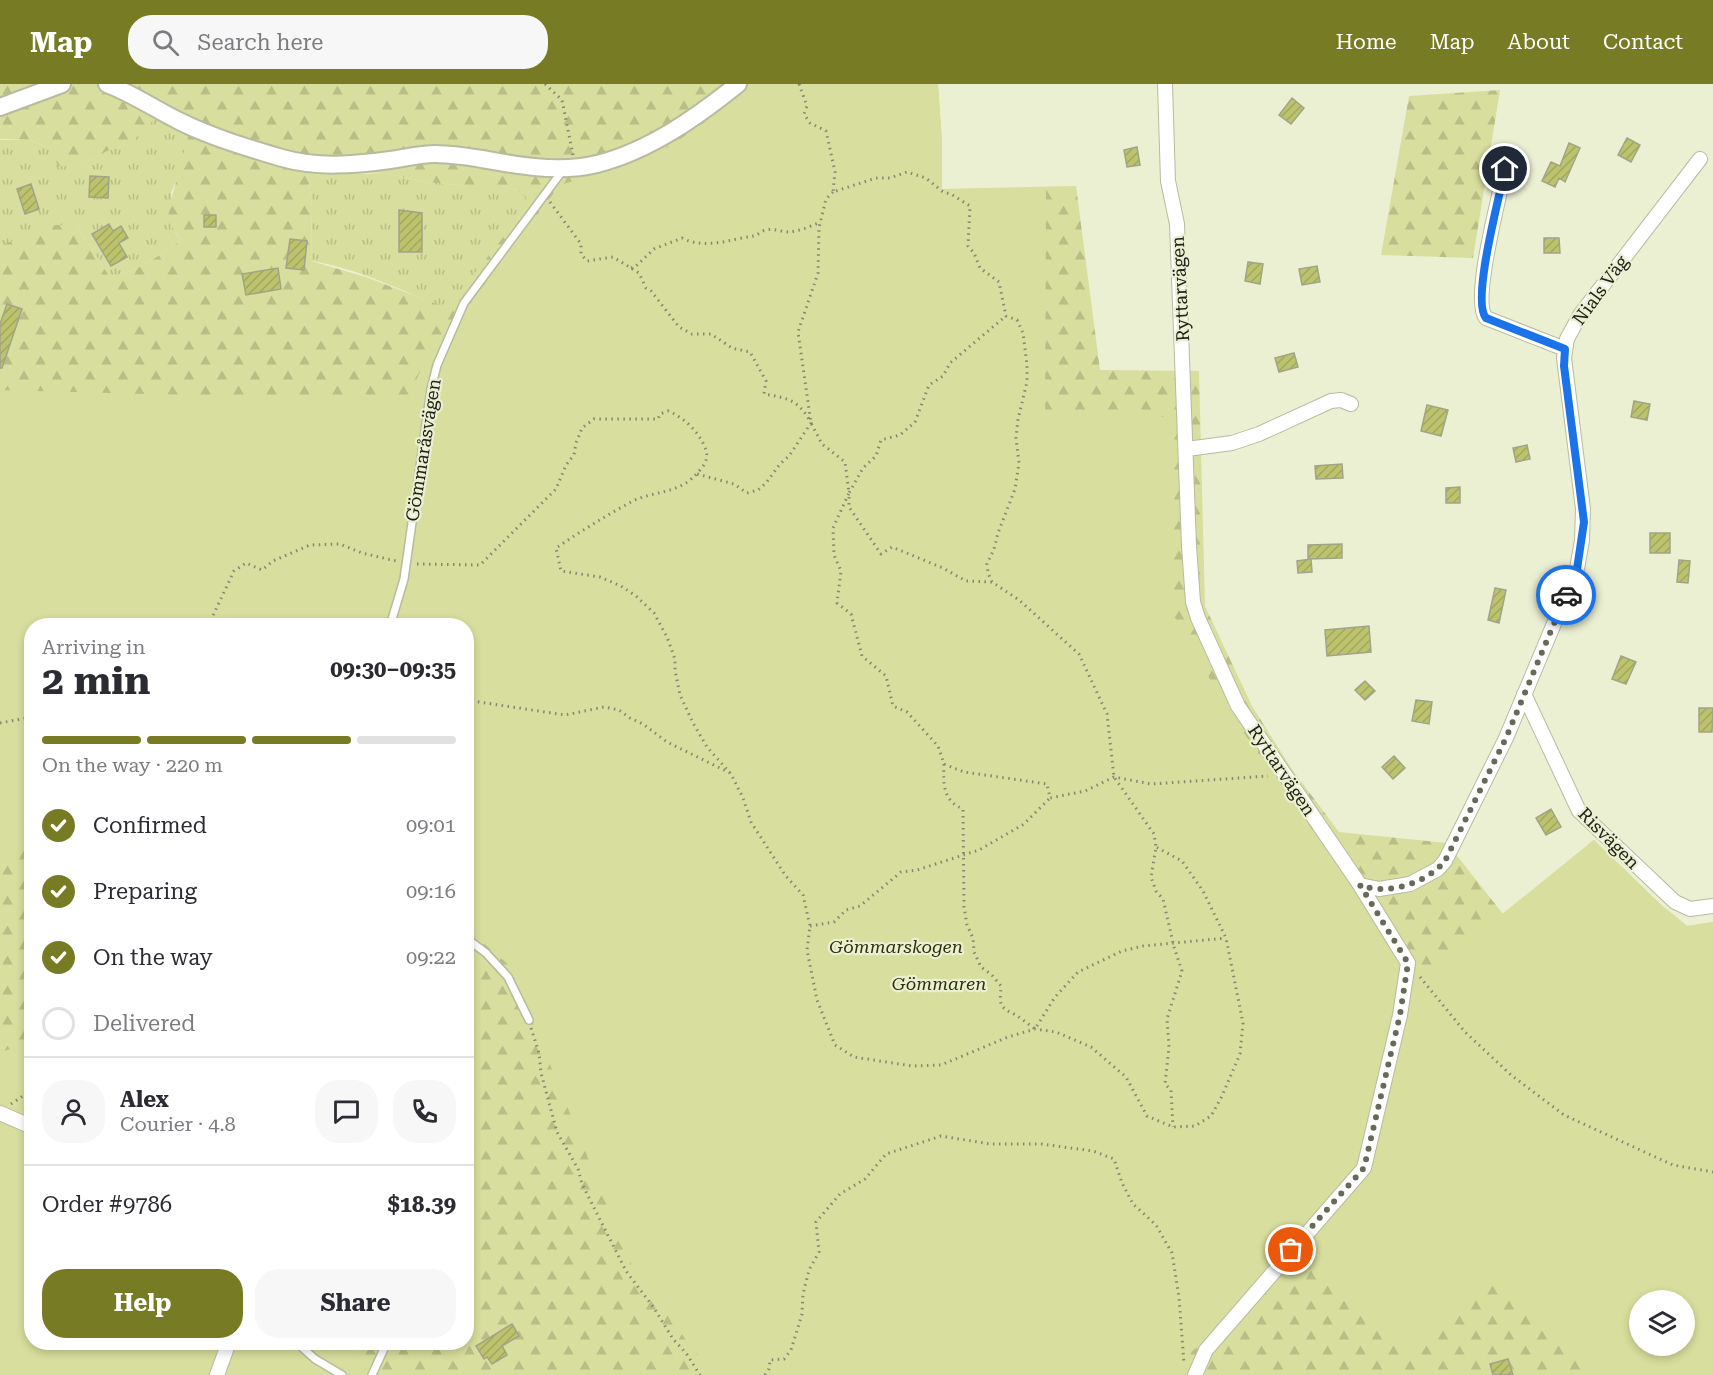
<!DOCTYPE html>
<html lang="en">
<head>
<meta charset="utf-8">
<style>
  body { margin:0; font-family:"Roboto Serif",serif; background:#f7f7f7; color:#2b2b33; height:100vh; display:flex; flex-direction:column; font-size:22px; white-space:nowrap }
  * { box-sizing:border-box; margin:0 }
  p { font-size:20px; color:#7c7c81 }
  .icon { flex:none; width:33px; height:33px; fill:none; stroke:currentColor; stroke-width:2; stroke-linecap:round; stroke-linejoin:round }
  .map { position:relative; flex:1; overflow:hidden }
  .drawer { position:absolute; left:24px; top:534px; width:450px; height:732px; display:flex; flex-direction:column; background:#fff; border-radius:24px; box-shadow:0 3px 9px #0003 }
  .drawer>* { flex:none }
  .fabs { position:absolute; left:1629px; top:1206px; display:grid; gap:12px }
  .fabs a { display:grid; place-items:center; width:66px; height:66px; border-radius:50%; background:#fff; box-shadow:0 3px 9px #0003; font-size:30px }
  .pin { position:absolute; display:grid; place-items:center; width:51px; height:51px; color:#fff; margin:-26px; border:3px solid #fff; border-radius:50%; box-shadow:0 2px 6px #0007 }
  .courier { position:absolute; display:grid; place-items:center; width:60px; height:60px; margin:-30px; border:4px solid #1a73e8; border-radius:50%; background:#fff; color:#222; box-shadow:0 2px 8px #0007 }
  .headline em { font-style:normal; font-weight:700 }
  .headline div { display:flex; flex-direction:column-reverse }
  .headline { display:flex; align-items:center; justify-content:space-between; height:102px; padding:0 18px }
  h1 { font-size:39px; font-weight:700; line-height:45px }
  .bar { display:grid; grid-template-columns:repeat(4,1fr); gap:9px 6px; align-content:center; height:72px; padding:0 18px }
  .bar i { height:8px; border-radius:4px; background:#e1e1e2 }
  .bar .current { background:#777b24 }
  .bar p { grid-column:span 4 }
  .line { display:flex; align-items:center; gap:15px; padding:0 18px; border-top:2px solid #e1e1e2 }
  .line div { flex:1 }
  .round { display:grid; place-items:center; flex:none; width:63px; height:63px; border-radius:24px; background:#f7f7f7 }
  ol { padding:0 18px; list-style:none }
  li { display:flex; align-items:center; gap:18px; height:66px }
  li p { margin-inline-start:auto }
  li .icon { padding:6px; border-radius:50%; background:#777b24; color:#fff; stroke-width:4 }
  li:last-child { color:#7c7c81 }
  li i { width:33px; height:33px; border:3px solid #e1e1e2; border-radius:50% }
  .cta { display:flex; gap:12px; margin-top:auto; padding:12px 18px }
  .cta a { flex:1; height:69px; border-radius:24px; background:#777b24; color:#fff; font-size:24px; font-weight:700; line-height:69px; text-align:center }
  .cta a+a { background:#f7f7f7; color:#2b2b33 }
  header { display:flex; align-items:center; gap:36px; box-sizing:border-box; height:84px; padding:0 30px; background:#777b24; color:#fff }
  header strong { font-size:28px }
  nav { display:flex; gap:33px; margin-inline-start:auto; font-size:21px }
  .search { width:420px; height:54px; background:#f7f7f7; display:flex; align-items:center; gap:15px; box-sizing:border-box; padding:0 21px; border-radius:24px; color:#7c7c81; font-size:22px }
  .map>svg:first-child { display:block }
  .grass { fill:url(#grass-tufts) }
  .forest { fill:url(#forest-firs); fill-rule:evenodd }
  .green { fill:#d8de9d; fill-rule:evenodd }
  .building { fill:url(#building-hatch); stroke:#a1a489; stroke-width:1.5 }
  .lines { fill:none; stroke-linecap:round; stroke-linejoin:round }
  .service-casing { stroke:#b8bb9f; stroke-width:10 }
  .minor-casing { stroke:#b8bb9f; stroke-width:16 }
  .tertiary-casing { stroke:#b8bb9f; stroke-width:20 }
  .path { stroke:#858774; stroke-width:3; stroke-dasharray:1.5 4.5; stroke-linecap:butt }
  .service { stroke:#fff; stroke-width:7 }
  .minor { stroke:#fff; stroke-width:14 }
  .tertiary { stroke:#fff; stroke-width:16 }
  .done { stroke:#686a59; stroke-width:6; stroke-dasharray:0 10.8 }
  .route { stroke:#1a73e8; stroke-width:8 }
  .labels { text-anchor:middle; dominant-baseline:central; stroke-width:4.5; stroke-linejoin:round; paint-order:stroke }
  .street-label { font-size:18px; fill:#212218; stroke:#ecf0d3 }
  .park-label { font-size:18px; font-style:italic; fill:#2f310b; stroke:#ecf0d3 }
</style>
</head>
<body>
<header>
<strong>Map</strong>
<div class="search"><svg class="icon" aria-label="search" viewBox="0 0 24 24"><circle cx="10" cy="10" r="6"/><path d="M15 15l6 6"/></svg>Search here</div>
<nav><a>Home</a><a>Map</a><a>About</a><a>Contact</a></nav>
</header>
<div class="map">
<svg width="1713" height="1291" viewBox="0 0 1713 1291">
  <defs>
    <pattern id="grass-tufts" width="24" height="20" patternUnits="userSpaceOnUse" patternTransform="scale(1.5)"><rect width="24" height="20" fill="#d8de9d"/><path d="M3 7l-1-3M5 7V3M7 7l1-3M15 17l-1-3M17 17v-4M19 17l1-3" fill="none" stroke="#b9be86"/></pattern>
    <pattern id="forest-firs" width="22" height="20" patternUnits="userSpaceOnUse" patternTransform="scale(1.5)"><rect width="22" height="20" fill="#d8de9d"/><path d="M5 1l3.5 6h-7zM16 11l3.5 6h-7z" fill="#b9be86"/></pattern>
    <pattern id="building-hatch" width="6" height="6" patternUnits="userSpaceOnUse" patternTransform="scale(1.5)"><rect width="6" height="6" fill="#bdc36d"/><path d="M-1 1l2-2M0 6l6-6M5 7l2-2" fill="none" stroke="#a2a75e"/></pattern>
  </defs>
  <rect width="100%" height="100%" fill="#ecf0d3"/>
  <path class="grass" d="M 157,30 L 190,45 L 180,87 L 171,109 L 175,148 L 181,156 C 164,169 131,192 109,192 L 76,141 L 2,161 L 0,160 L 0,56 L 27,55 L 51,65 L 81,82 L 107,67 L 129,60 Z
    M 308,87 L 360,90 L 385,89 L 426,98 L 468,102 L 502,102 L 524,109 L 530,120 L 447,225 C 403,207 357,184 311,177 L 312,125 Z"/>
  <path class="forest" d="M 0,0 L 938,0 L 942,58 L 942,105 L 1076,102 L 1100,286 L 1199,287 L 1205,522 L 1252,622 L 1291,684 L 1339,748 L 1447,759 L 1503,830 L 1594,756 L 1660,820 L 1687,842 L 1713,838 L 1713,1291 L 0,1291 L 0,160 L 2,161 L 52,141 L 76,141 L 109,192 C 131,192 164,169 181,156 L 168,137 L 169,124 L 190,45 L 157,30 L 149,42 L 129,60 L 107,67 L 81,82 L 58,82 L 51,65 L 27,55 L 0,55 ZM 308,87 L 385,89 L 426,98 L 468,102 L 502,102 L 524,109 L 529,121 L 447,224 L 366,193 L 311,177 L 312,125 ZM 32,542 L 466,542 L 466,1258 L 32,1258 ZM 1640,1216 L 1684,1216 L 1684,1262 L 1640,1262 Z
    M 1500,6 L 1473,174 L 1381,171 L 1409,12 Z"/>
  <path class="green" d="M 756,0 L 938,0 L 942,58 L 942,105 L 1046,104 L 1045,327 L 1167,333 L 1170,525 L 1227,625 L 1419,897 L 1594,756 L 1660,820 L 1687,842 L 1713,838 L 1713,1291 L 1576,1291 L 1584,1281 L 1484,1194 L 1415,1273 L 1303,1176 L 1292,1188 L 1186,1272 L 1188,1291 L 699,1291 L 708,1285 L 634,1187 L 510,882 L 467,845 L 466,542 L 32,542 L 31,766 L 0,765 L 0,306 L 407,317 L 422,283 L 560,101 L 613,85 L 665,65 L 728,23 ZM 1640,1216 L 1684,1216 L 1684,1262 L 1640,1262 Z
    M 31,959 L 32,1258 L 346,1259 L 371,1291 L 0,1291 L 0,968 Z"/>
  <path class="building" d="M 1292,14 L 1304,24 L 1291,40 L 1279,31 Z
    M 1627,54 L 1640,61 L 1631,78 L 1618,71 Z
    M 1569,59 L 1580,64 L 1565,98 L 1559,94 L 1555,103 L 1542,97 L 1551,78 L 1560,82 Z
    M 1137,63 L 1140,81 L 1127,83 L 1124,66 Z
    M 90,92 L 109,93 L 108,114 L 89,113 Z
    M 31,100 L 39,125 L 25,130 L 17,105 Z
    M 399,126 L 422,129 L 422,168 L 399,168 Z
    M 204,131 L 216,131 L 216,143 L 204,143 Z
    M 109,140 L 113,147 L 121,142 L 128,154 L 119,159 L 127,173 L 111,182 L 92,150 Z
    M 1544,154 L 1559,154 L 1560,169 L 1544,169 Z
    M 290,155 L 307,157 L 304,186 L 286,184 Z
    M 1248,178 L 1263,180 L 1260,200 L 1245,197 Z
    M 1317,182 L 1320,198 L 1302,201 L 1299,185 Z
    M 278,184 L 281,205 L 246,211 L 242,190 Z
    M 7,220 L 22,225 L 2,284 L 0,284 L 0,240 Z
    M 1294,269 L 1298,283 L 1279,288 L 1275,274 Z
    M 1634,317 L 1650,320 L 1647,336 L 1631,333 Z
    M 1427,321 L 1448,326 L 1441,352 L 1421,347 Z
    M 1527,361 L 1530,375 L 1516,378 L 1513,364 Z
    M 1342,380 L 1343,394 L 1316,395 L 1315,382 Z
    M 1460,403 L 1460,419 L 1446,419 L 1446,404 Z
    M 1650,449 L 1670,449 L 1670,469 L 1650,469 Z
    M 1342,460 L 1342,474 L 1308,475 L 1308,461 Z
    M 1311,475 L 1312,488 L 1298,489 L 1297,477 Z
    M 1679,476 L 1690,477 L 1688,499 L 1677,498 Z
    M 1495,504 L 1506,506 L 1499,539 L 1488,536 Z
    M 1369,542 L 1371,568 L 1327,572 L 1325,546 Z
    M 1621,572 L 1636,578 L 1626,600 L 1612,595 Z
    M 1365,597 L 1375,607 L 1365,616 L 1355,606 Z
    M 1416,616 L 1432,618 L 1429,640 L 1412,637 Z
    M 1699,624 L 1713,624 L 1712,648 L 1699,648 Z
    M 1394,672 L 1405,684 L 1393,695 L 1382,683 Z
    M 1551,725 L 1561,743 L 1546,751 L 1536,734 Z
    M 512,1240 L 519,1252 L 502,1262 L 507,1271 L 492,1280 L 487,1273 L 484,1275 L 476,1262 Z
    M 1508,1275 L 1513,1291 L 1493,1291 L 1490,1280 Z"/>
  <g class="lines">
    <g class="service-casing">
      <path id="service" d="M 390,542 L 404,495 L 431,305 L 437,281 L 464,219 L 563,86
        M 466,854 L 486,869 L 508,893 L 529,936
        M 296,1258 L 315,1275 L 342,1291
        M 372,1291 L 387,1258"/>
    </g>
    <g class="minor-casing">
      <path id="minor" d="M 1165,0 L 1168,97 L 1177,140 L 1189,462 L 1193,518 L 1198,534 L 1238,622 L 1360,801 L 1408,879 L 1400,931 L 1364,1084 L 1206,1266 L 1195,1291
        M 1505,85 C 1500,111 1471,217 1486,234 L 1565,265
        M 1187,365 L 1232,359 L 1259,350 L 1331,317 L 1341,316 L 1351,320
        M 1524,610 L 1579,727 L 1675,818 L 1690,825 L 1713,822
        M 1360,801 L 1379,805 L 1410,800 L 1438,785 L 1445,777 L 1506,654 L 1577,485 L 1582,456 L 1583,425 L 1564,274 L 1567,255 L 1580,231 L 1700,75
        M 0,1029 L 32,1043
        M 217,1291 L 229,1258"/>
    </g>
    <g class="tertiary-casing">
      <path id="tertiary" d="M 107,0 C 133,10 155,25 179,37 C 211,53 248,64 282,74 C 317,84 354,81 390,76 C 405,74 420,70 435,70 C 469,70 500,80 534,83 C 554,85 577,85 597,80 C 649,67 697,33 738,0
        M 0,23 L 62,0"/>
    </g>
    <path class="path" d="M 545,0 L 562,16 L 573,71
      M 799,0 L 807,22 L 804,30 L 810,39 L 826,47 L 835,88 L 833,108 L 876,94 L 890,94 L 907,88 L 926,94 L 943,108 L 951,110 L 970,122 L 968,162 L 974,169 L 980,184 L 999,198 L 1006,232 L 1017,236 L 1023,249 L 1027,281 L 1027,298 L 1018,335 L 1016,354 L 1019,379 L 1015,405 L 998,449 L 994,465 L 987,480 L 988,489 L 992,498 L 1019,516 L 1079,570 L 1107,630 L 1114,693 L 1154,750 L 1156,763 L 1151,793 L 1156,807 L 1163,815 L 1174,863 L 1182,887 L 1167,935 L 1169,963 L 1165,1000 L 1171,1006 L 1173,1043
      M 833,108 L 826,115 L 819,144 L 818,189 L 798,248 L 811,339 L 822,360 L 845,378 L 849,409 L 833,444 L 834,471 L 841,487 L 837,519 L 851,530 L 862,572 L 886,592 L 893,622 L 907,628 L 938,662 L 944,680 L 964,688 L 1047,700 L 1050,714 L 1085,707 L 1114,693 L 1151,700 L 1268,692
      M 550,118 L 581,160 L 581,170 L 587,177 L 613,173 L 639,189 L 646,204 L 651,207 L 679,243 L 692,250 L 711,250 L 732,264 L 750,268 L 766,297 L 764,310 C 788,314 799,316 811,339 L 789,372 L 780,380 L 766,399 L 758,406 L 747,409 L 734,400 L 697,390
      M 631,184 L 635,183 L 654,165 L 682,154 C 705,166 731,155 754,152 C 758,151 761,147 766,146 C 773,144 782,148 789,148 C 800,147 811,142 821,138
      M 417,480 L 480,481 L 556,405 L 566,381 L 574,371 L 576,359 L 582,344 L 594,335 L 658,335 L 660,330 L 668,327 C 683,333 697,346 704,361 C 709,371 707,378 700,386 C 679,412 656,405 631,418 C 605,432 580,448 556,464 L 561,487 L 600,493 L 621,502 L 636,512 L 654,529 L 667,553 L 675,575 L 675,586 L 680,611 L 693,639 L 707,663 L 731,690 L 743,714 L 751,738 L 785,791 L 803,811 L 810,842 L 807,866 L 817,916 L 835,961 L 854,973 L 912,982 L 941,981 L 1008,953 L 1035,945 L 1056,948 L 1091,963 L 1126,993 L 1147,1032 L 1173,1043 L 1195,1042 L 1211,1032 L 1222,1012 L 1240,970 L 1243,939 L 1226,854 L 1203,807 L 1182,777 L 1156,763
      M 992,498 L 966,497 L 943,484 L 892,463 L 881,470 L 849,423 L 849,409 L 863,384 L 876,372 L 881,356 L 900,351 L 915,338 L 929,301 L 943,292 L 950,279 L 1006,232
      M 208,542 L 234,487 L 246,479 L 262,486 L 273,477 L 310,461 L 340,460 L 362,469 L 396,477
      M 466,616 L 565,631 L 604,623 L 619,626 L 630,634 L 643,640 L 667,658 L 730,689
      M 0,639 L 32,633
      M 944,680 C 943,700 943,717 963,725 L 964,823 L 967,841 L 973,854 L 974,868 L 981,883 L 992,891 L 1001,902 C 1000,919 998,923 1014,930 C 1021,934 1028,940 1035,945 L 1055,913 L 1078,888 L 1122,867 L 1143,862 L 1226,854
      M 810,842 L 834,838 L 846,826 L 860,822 L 901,788 L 917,786 L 979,766 L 1024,740 L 1050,714
      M 1420,893 L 1465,948 L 1511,991 L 1564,1031 L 1673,1081 L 1713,1088
      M 531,944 L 539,969 L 541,989 L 557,1048 L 578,1085 L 582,1100 L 626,1187 L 654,1224 L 673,1255 L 686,1269 L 700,1291
      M 11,1020 L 32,1006
      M 765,1291 L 769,1285 L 770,1276 L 784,1275 L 791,1266 L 802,1230 L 803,1210 L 809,1186 L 819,1168 L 816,1138 L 840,1110 L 865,1095 L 886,1070 L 941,1052 L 990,1060 L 1041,1060 L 1093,1067 L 1114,1075 L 1122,1099 L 1133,1120 L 1156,1141 L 1172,1169 L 1179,1213 L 1184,1280"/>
    <use href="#service" class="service"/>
    <use href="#minor" class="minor"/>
    <use href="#tertiary" class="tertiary"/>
  </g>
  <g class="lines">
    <path class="done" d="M 1291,1166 L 1364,1084 L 1400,931 L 1408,879 L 1360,801 C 1387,812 1427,799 1445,777 L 1506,654 L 1566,511"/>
    <path class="route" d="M 1505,85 C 1500,111 1471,217 1486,234 L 1565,265 L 1564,282 L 1584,438 L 1577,485 L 1566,511"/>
  </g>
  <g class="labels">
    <g class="street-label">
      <text transform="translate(1180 205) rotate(-93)">Ryttarvägen</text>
      <text transform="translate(1600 206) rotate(-54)">Nials Väg</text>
      <text transform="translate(423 366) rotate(-81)">Gömmaråsvägen</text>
      <text transform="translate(1282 686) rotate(56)">Ryttarvägen</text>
      <text transform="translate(1609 754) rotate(45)">Risvägen</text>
    </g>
    <g class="park-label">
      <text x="896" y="862">Gömmarskogen</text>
      <text x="939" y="899">Gömmaren</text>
    </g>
  </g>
</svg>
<div class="fabs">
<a><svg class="icon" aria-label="layers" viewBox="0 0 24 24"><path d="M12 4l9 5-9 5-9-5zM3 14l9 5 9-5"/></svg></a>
</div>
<div class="pin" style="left:1291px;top:1166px;background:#ea580c"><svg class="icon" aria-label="bag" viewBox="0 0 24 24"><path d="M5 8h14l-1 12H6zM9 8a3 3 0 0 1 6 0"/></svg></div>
<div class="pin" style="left:1505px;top:85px;background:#1f2937"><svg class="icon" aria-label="home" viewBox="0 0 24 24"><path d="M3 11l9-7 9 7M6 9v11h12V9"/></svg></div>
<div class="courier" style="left:1566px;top:511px"><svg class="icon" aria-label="car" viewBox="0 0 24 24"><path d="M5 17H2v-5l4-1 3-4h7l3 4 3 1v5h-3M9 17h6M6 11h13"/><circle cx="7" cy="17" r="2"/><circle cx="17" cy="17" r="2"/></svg></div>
<section class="drawer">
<div class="headline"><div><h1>2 min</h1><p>Arriving in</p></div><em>09:30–09:35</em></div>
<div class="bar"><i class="current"></i><i class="current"></i><i class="current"></i><i></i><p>On the way · 220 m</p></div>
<ol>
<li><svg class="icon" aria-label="check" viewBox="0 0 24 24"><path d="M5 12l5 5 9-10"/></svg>Confirmed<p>09:01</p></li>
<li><svg class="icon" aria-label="check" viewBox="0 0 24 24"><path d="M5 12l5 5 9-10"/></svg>Preparing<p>09:16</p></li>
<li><svg class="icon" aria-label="check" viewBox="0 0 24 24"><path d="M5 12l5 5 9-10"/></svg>On the way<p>09:22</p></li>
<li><i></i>Delivered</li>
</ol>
<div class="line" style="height:108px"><a class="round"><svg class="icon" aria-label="person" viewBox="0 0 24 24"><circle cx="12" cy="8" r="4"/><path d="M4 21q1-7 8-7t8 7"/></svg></a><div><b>Alex</b><p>Courier · 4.8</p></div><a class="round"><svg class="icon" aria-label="chat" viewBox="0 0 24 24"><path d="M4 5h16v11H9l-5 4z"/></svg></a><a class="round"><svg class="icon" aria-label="phone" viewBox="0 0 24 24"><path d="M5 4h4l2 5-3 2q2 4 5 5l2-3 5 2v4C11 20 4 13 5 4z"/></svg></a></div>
<div class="line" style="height:78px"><div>Order #9786</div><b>$18.39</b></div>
<div class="cta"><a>Help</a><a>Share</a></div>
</section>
</div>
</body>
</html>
